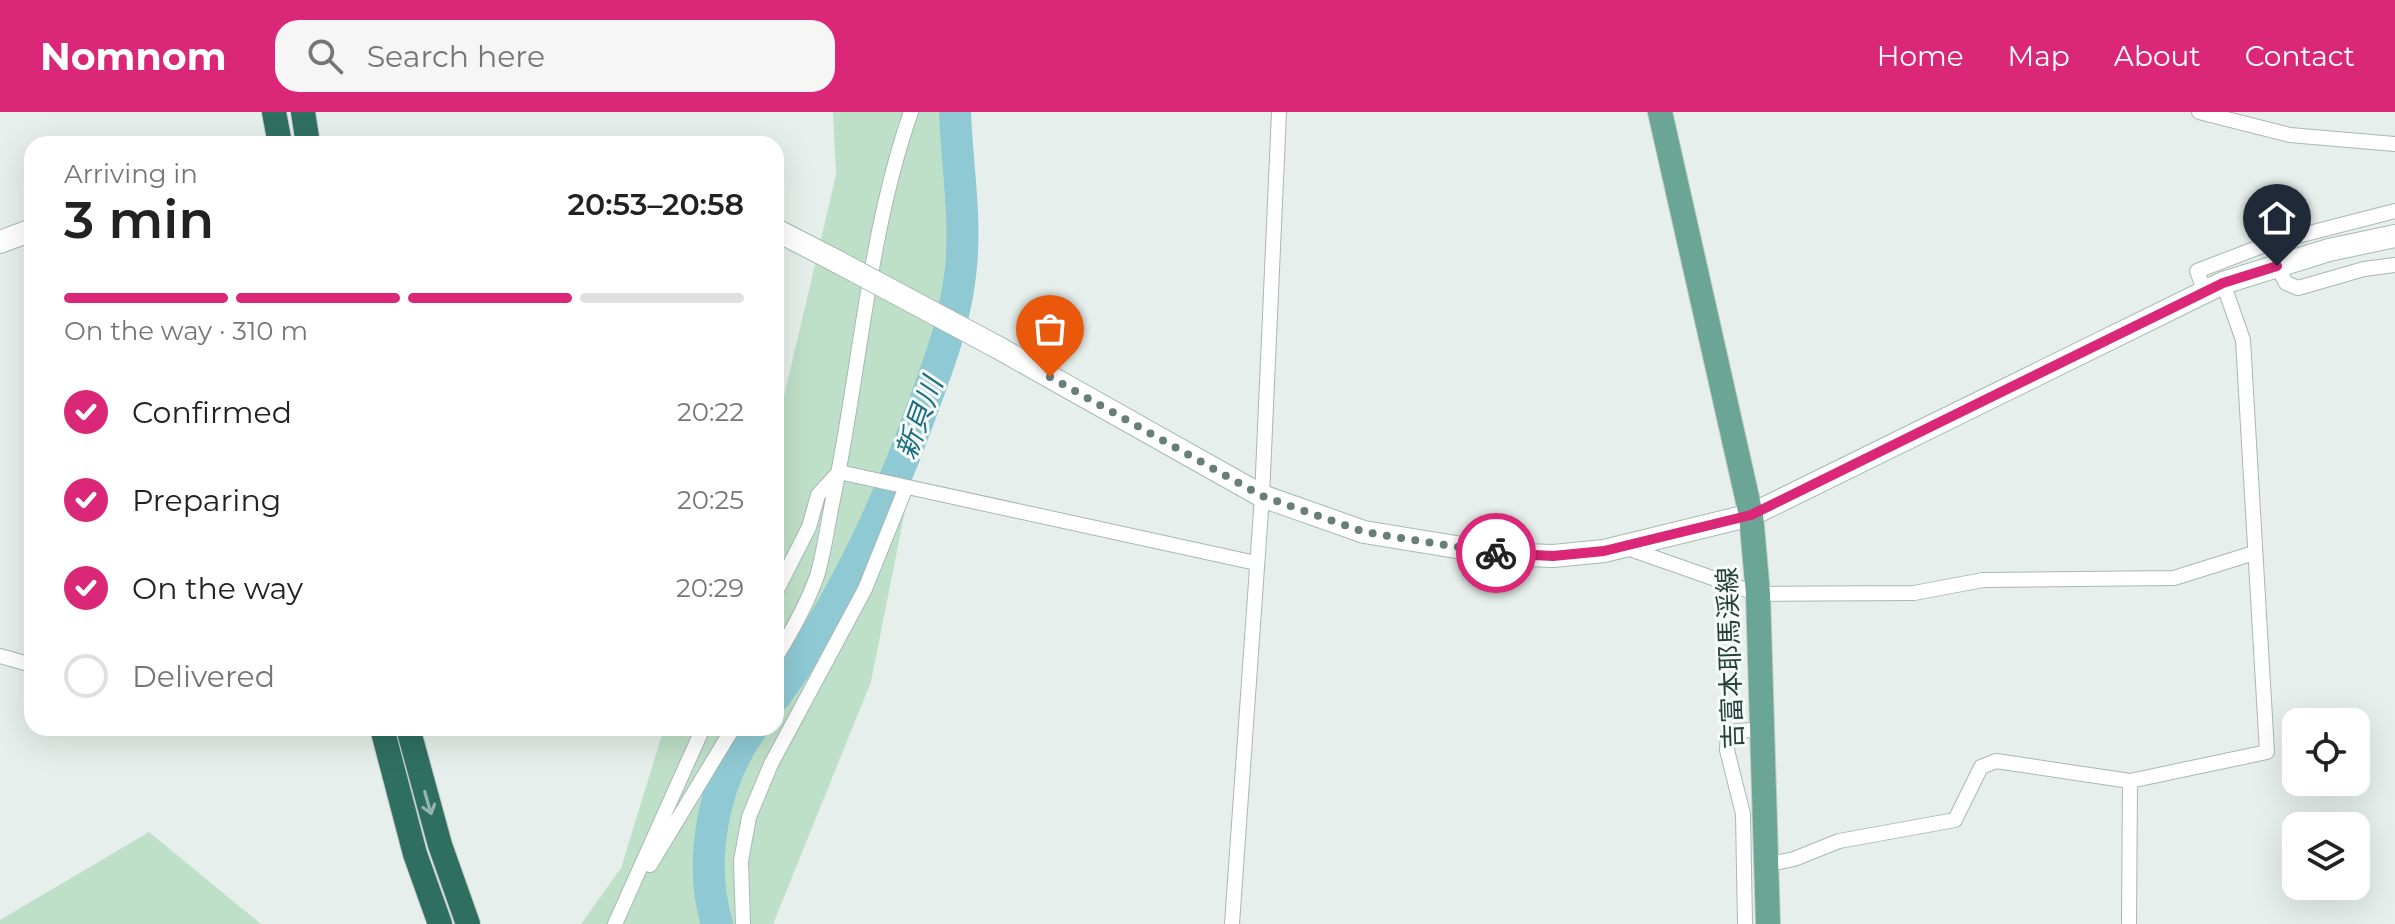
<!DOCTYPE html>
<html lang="en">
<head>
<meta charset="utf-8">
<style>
  body { margin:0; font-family:Montserrat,"Noto Sans JP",sans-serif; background:#f6f6f6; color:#222; height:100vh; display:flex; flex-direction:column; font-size:30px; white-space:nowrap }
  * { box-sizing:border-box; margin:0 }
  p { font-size:26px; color:#767676 }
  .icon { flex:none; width:44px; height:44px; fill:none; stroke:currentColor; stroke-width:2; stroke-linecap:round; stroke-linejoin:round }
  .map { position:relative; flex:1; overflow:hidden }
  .details { position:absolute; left:24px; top:24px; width:760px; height:600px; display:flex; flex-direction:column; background:#fff; border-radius:24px; box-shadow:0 8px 32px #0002 }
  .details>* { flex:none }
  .controls { position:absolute; left:2282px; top:596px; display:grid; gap:16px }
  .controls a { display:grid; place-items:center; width:88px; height:88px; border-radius:16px; background:#fff; box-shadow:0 8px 32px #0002; font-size:40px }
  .pin { position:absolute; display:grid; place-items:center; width:68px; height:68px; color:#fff; margin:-82px -34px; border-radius:50% 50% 50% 0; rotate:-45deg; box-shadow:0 0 8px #0007 }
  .pin .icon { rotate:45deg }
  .courier { position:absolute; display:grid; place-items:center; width:80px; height:80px; margin:-40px; border:6px solid #db2777; border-radius:50%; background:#fff; color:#222; box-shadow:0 2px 10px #0007 }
  .headline em { font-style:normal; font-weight:600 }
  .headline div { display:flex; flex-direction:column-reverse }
  .headline { display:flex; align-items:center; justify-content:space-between; height:136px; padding:0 40px }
  h1 { font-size:52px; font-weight:600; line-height:60px }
  .bar { display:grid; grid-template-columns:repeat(4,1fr); gap:12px 8px; align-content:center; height:96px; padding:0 40px }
  .bar i { height:10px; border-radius:6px; background:#e0e0e0 }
  .bar .selected { background:#db2777 }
  .bar p { grid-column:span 4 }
  ol { padding:0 40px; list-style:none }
  li { display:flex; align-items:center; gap:24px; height:88px }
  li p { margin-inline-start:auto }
  li .icon { padding:8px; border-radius:50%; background:#db2777; color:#fff; stroke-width:4 }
  li:last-child { color:#767676 }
  li i { width:44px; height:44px; border:4px solid #e0e0e0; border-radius:50% }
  header { display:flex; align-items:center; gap:48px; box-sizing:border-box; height:112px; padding:0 40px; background:#db2777; color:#fff }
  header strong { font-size:38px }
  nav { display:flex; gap:44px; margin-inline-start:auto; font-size:28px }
  .search { width:560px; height:72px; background:#f6f6f6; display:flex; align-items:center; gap:20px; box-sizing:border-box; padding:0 28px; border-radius:24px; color:#767676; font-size:30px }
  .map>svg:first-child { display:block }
  .green { fill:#bfe0c8 }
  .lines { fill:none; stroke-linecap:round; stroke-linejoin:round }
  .river { stroke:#8ec9d4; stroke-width:32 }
  .street-casing { stroke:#a8b8b2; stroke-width:16 }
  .secondary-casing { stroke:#a4bbb3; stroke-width:24 }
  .primary-casing { stroke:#c2cac8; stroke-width:26 }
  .highway-casing { stroke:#c2cac8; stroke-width:26 }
  .street { stroke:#fff; stroke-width:14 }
  .secondary { stroke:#fff; stroke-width:22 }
  .primary { stroke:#6aa596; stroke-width:24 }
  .highway { stroke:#2f6f62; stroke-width:24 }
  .secondary-bridge-casing { stroke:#a4bbb3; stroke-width:24; stroke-linecap:butt }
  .secondary-bridge { stroke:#fff; stroke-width:22 }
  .oneway { stroke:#93b5ae }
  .done { stroke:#687f78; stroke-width:8; stroke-dasharray:0 14.4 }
  .route { stroke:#db2777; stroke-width:10 }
  .labels { text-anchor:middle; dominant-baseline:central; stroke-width:6; stroke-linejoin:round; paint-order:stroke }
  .street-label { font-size:26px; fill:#24423a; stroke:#f7fbf9 }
  .water-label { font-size:28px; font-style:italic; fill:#1c6f80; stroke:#f7fbf9 }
</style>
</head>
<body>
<header>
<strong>Nomnom</strong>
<div class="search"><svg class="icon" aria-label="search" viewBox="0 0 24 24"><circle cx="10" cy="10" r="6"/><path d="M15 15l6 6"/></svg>Search here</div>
<nav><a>Home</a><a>Map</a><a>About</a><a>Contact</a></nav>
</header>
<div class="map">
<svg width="2395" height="812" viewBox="0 0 2395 812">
  <rect width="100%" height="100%" fill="#e6efeb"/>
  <path class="green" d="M 833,0 L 958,0 L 938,232 L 871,570 L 773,812 L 581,812 L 621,756 L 664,616 L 776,616 L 776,318 L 836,63 Z
    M 149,720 L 261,812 L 0,812 L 0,808 Z"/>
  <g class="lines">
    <path class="river" d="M 776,583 C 841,494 887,395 924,292 C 940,249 955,208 960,163 C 967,110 957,54 955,0
      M 717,812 C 698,749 713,669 752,616"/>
    <g class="street-casing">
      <path id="street" d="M 2199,0 L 2290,23 L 2395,32
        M 2277,154 L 2286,171 L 2298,176 L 2364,157 L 2395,153
        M 2205,180 L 2197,159 L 2270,131 L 2395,99
        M 839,360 L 1256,451
        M 1624,435 L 1758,482 L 1914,481 L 1983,468 L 2174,466 L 2254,441
        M 776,480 L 809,415 L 818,383 L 839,360
        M 0,544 L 32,553
        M 776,545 C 792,519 807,492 817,464 C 824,441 827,416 832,392 C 860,262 867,126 911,0
        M 650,753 L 733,616
        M 1765,753 L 1794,747 L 1839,729 L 1955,708 L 1981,655 L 1996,649 L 2130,669 L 2267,640 L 2243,228 L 2223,171
        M 615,812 L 703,616
        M 743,812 L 741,749 L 749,705 L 771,652 L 865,477 L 906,375
        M 1232,812 L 1262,384 L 1279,0
        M 1745,812 L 1743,702 L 1727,638 L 1728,620 L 1761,617
        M 2129,812 L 2130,669"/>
    </g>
    <g class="secondary-casing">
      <path id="secondary" d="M 776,118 L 838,150
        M 0,130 L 32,118
        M 997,235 L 1262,384 L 1364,420 L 1499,442 L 1553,444 L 1604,439 L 1751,403 L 2223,171 L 2329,138 L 2395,124"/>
    </g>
    <g class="primary-casing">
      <path id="primary" d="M 1660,0 L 1751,403 L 1758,482 L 1768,812"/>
    </g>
    <g class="highway-casing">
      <path id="highway" d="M 274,0 L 280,32
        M 303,0 L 308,32
        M 382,616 L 415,742 L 440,812
        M 408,616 L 440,733 L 468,812"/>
    </g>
    <use href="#street" class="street"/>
    <use href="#secondary" class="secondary"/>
    <use href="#primary" class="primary"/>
    <use href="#highway" class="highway"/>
    <g class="secondary-bridge-casing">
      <path id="secondary-bridge" d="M 838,150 L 997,235"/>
    </g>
    <use href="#secondary-bridge" class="secondary-bridge"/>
  </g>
  <defs><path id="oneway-shaft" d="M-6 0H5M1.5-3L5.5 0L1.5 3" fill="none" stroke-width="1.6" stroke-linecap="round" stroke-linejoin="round" transform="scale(2)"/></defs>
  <use class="oneway" href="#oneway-shaft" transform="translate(428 691) rotate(74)"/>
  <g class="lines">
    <path class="done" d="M 1050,265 L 1262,384 L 1364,420 L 1496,441"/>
    <path class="route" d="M 1496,441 L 1553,444 L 1604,439 L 1751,403 L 2223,171 L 2277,154"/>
  </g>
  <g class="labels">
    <g class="street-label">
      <text transform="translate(1730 546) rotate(-92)">吉富本耶馬渓線</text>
    </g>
    <g class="water-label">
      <text transform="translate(919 306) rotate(-70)">新貝川</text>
    </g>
  </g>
</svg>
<div class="controls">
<a><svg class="icon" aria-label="locate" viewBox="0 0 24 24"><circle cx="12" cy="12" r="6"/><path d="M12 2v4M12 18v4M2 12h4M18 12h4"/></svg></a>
<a><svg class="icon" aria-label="layers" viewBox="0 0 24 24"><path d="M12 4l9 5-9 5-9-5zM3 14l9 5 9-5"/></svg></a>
</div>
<div class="pin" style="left:1050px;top:265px;background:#ea580c"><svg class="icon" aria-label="bag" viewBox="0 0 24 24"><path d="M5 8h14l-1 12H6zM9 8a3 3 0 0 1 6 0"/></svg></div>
<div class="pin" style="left:2277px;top:154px;background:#1f2937"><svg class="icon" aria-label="home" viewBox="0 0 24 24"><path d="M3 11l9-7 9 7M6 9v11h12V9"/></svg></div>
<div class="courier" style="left:1496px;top:441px"><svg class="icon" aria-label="bike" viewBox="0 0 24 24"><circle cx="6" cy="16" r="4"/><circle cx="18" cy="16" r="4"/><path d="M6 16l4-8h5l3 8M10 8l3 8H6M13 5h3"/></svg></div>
<section class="details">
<div class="headline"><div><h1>3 min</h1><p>Arriving in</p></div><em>20:53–20:58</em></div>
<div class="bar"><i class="selected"></i><i class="selected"></i><i class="selected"></i><i></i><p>On the way · 310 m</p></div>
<ol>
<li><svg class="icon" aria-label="check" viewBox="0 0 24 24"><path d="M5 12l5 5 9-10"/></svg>Confirmed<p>20:22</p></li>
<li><svg class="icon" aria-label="check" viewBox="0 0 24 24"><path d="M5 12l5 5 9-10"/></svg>Preparing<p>20:25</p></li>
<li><svg class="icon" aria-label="check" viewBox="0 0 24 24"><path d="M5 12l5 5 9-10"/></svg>On the way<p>20:29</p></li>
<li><i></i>Delivered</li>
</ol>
</section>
</div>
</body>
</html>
